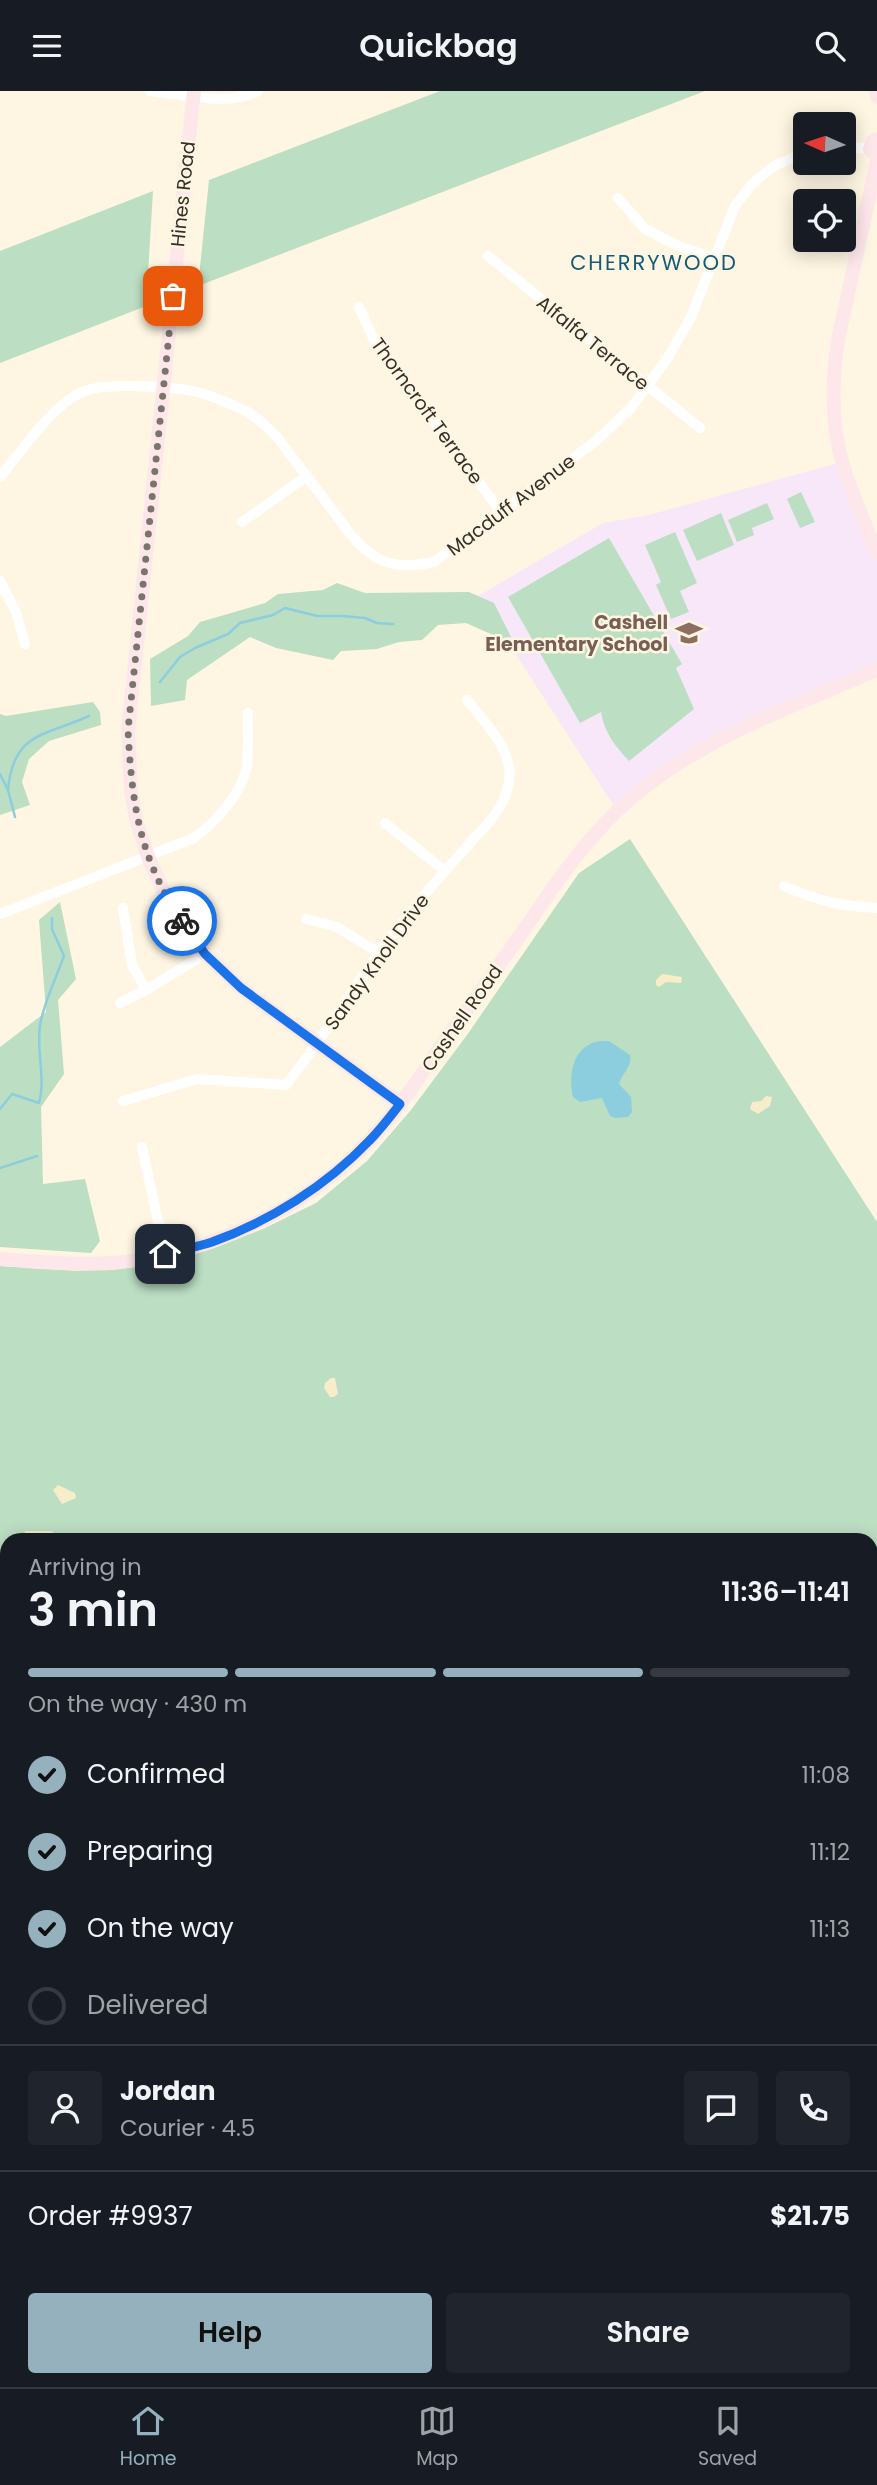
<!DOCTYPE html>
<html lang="en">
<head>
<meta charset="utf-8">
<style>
  body { margin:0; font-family:Poppins,sans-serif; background:#20242c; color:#f1f3f6; height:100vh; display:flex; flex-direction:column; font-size:26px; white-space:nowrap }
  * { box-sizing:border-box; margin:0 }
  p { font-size:23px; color:#9ea1a6 }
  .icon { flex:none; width:38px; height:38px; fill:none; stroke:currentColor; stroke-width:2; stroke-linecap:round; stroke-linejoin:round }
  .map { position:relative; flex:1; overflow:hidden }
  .drawer { position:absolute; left:0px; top:1442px; width:878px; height:854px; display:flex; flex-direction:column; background:#171b24; border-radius:21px 21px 0 0; box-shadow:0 4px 18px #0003 }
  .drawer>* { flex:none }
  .needle { width:46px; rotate:273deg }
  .fabs { position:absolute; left:793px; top:21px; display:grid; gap:14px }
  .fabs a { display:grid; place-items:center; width:63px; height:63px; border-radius:7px; background:#171b24; box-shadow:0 4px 18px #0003; font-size:35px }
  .pin { position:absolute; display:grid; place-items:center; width:60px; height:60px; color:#fff; margin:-30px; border-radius:14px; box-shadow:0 4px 10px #0006 }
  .courier { position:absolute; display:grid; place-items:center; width:70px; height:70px; margin:-35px; border:5px solid #1a73e8; border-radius:50%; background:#fff; color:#222; box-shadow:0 2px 9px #0007 }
  .summary em { font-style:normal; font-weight:600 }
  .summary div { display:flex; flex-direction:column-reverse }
  .summary { display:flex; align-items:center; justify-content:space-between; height:119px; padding:0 28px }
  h1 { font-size:46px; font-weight:600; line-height:52px }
  .bar { display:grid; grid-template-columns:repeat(4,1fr); gap:10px 7px; align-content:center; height:84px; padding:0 28px }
  .bar i { height:9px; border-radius:5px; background:#363941 }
  .bar .active { background:#95b1bd }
  .bar p { grid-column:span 4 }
  .line { display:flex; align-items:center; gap:18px; padding:0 28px; border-top:2px solid #363941 }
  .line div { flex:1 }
  .round { display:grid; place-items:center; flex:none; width:74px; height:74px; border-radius:7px; background:#20242c }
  ol { padding:0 28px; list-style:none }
  li { display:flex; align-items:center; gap:21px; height:77px }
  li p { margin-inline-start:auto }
  li .icon { padding:7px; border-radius:50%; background:#95b1bd; color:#111; stroke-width:4 }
  li:last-child { color:#9ea1a6 }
  li i { width:38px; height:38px; border:4px solid #363941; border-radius:50% }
  .button { display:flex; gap:14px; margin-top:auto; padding:14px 28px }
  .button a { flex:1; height:80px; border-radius:7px; background:#95b1bd; color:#111; font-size:28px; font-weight:600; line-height:80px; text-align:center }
  .button a+a { background:#20242c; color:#f1f3f6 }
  header { display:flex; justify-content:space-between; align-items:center; height:91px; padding:0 28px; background:#171b24; font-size:32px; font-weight:600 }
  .menu { display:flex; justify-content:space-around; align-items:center; height:98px; border-top:2px solid #363941; background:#171b24; font-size:19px; color:#9ea1a6 }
  .menu a { display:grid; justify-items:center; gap:4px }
  .menu .active { color:#95b1bd }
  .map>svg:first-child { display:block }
  .education { fill:#f7e7f9 }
  .green { fill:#bcdec3 }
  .sand { fill:#f7edc8 }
  .water { fill:#8ccede }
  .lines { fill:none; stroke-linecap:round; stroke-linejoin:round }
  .stream { stroke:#8ccede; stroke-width:2.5 }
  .street { stroke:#fff; stroke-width:10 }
  .secondary { stroke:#fee7ea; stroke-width:14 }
  .done { stroke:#7a756a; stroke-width:7; stroke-dasharray:0 12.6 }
  .route { stroke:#1a73e8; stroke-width:9 }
  .labels { text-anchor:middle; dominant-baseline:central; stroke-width:5; stroke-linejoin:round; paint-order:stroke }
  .street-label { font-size:19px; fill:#333029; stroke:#fef6e2 }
  .education-label { font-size:19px; font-weight:bold; fill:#785e54; stroke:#fef6e2; text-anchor:end }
  .neighbourhood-label { font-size:21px; letter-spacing:2px; fill:#125c77; stroke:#fef6e2 }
</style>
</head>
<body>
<header><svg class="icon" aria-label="menu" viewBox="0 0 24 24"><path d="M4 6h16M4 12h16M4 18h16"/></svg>Quickbag<svg class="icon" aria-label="search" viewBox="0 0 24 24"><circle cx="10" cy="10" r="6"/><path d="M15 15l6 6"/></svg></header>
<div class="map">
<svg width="877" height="2296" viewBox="0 0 877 2296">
  <rect width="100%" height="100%" fill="#fef6e2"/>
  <path class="education" d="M 842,371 L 877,462 L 877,579 L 744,636 L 617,720 L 478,505 L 603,432 L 649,424 Z"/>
  <path class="green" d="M 440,0 L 705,0 L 198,195 L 209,89 Z
    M 153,100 L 146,215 L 0,272 L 0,160 Z
    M 801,401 L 815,431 L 800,437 L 787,408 Z
    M 767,412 L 774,428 L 752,437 L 754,444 L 737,451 L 728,429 Z
    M 721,422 L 734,454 L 697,470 L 683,439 Z
    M 675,441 L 697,492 L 680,500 L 689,521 L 671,528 L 656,494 L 661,491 L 645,454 Z
    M 609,447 L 682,573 L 676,577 L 694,618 L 629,670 C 615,655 604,641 601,621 L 580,632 L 508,506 Z
    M 337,492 L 365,502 L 469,501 L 494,512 L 511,546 L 502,548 L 466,532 L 438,534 L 422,549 L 399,551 L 377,558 L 341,560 L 333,569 L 276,557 L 250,546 L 187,589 L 185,609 L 151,615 L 150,568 L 188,545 L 200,531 L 265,512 L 278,503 L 323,499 Z
    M 93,611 L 100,621 L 101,634 L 49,650 L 29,668 L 22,691 L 30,714 L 0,724 L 0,623 L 6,625 Z
    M 630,748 L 877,1131 L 877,2296 L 552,2296 L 551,2289 L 872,2289 L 872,1449 L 7,1449 L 7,2234 L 0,2230 L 0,1175 L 78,1180 L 156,1170 L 207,1159 L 263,1138 L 316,1112 L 367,1070 L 411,1019 L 467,944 L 579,782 Z
    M 60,811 L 76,888 L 58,909 L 64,983 L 41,1016 L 43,1093 L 85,1088 L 100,1150 L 91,1162 L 0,1156 L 0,956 L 46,921 L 39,829 Z
    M 76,2289 L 548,2289 L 550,2296 L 84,2296 Z"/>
  <path class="sand" d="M 662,883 L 682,886 L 681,892 L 666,891 L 659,896 L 656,894 L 656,889 Z
    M 766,1005 L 772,1006 L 770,1015 L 758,1023 L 750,1018 L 752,1011 L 761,1010 Z
    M 331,1287 L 335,1287 L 338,1303 L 334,1306 L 330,1306 L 324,1297 L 325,1292 Z
    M 58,1394 L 75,1402 L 76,1407 L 62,1413 L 53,1399 Z
    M 25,1440 L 51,1440 L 54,1442 L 53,1446 C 46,1450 31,1449 24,1445 Z"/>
  <path class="water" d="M 600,950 L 609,950 L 630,964 C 633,975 622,982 619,993 L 631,1006 L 632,1021 L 628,1026 L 615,1027 L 610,1025 L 602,1007 L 580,1011 L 573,1006 C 568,983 573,954 600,950 Z"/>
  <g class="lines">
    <path class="stream" d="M 160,591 L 180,566 L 195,557 L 228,543 L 240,532 L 273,524 L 285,517 L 317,525 L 342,525 L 365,527 L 377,532 L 393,533
      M 0,683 L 8,699 L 15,726
      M 8,699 C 13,641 45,645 89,625
      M 0,1018 L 12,1003 L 39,1012 C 46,988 36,960 40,934 C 44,911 56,887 64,865 L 52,838 L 52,827
      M 0,1077 L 37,1065
      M 0,1698 L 3,1703 L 1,1731 L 7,1761
      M 0,1940 L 7,1931
      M 0,2053 L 7,2058
      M 7,2110 L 7,2118
      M 872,2247 L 877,2247
      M 128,2289 L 132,2296
      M 722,2296 L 728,2289"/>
    <path class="street" d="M 150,0 C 184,3 226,16 258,0
      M 844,55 L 870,58
      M 618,107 L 645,138 L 676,154 L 713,167
      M 488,165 L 700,337
      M 359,216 L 374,249 L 501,421
      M 0,386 C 22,360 50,316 82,301 C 104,291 180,295 204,303 C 217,307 231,313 244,319 C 256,325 267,336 277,346 L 355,449 C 380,475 399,478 434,471 L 596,350 L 631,317 L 667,268 L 691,226 L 735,115 L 753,92 L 774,75 L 805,61
      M 242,431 L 307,385
      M 0,490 L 16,521 L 25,553
      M 385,732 L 445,780
      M 784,795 C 819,810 839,815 877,817
      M 123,817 L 132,874 L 146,899 L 205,863
      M 0,823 L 194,747 C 216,730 236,710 245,683 C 250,668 247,639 248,622
      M 306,828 L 337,836 L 379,862
      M 120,912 L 146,899
      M 123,1010 L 197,988 L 286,994 C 319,952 347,907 378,863 C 403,828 433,793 462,761 C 480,740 505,720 509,691 C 514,659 485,632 467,609
      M 142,1056 L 165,1163"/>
    <path class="secondary" d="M 194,0 L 128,639 L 131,700 L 137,732 L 148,766 L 168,810 L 205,863 L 241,897 L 400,1013
      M 876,0 L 877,6
      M 877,48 L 873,50 L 870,58 L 877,66
      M 877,70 L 838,249 C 832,289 831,335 843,374 C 852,404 865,433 877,462
      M 0,1168 C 37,1171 75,1174 112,1172 C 208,1164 303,1120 369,1050 C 394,1024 414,994 434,965 C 460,929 486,892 512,856 C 545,809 576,759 618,719 C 691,650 787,618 877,579"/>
  </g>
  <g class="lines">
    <path class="done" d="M 173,205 L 128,639 C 132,713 139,767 182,830"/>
    <path class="route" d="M 165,1163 C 180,1159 197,1156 212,1151 C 270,1130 326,1095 369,1050 C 380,1039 390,1026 400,1013 L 241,897 L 205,863 L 182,830"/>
  </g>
  <defs>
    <g id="school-bare" transform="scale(2.1)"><path d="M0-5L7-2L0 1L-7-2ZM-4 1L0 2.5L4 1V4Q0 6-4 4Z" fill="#8d6e63" stroke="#fef6e2" stroke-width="2.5" paint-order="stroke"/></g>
  </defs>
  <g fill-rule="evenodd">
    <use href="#school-bare" x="689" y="542"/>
  </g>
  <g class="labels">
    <g class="street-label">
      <text transform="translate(183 103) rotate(-84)">Hines Road</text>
      <text transform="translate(593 252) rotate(39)">Alfalfa Terrace</text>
      <text transform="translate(427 320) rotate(54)">Thorncroft Terrace</text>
      <text transform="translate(511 414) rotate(-37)">Macduff Avenue</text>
      <text transform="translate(377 871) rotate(-54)">Sandy Knoll Drive</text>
      <text transform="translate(462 927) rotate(-55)">Cashell Road</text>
    </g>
    <g class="education-label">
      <text x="668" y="531">Cashell<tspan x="668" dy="22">Elementary School</tspan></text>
    </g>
    <g class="neighbourhood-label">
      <text x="654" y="171">CHERRYWOOD</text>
    </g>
  </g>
</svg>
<div class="fabs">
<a><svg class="needle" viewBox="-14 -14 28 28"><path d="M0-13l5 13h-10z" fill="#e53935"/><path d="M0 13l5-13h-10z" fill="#9ea1a6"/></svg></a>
<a><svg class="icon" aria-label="locate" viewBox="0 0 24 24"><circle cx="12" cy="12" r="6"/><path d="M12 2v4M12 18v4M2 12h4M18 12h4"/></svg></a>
</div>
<div class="pin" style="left:173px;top:205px;background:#ea580c"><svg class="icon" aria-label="bag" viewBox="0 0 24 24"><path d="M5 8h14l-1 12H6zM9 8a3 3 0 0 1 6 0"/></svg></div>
<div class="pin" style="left:165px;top:1163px;background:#1f2937"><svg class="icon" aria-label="home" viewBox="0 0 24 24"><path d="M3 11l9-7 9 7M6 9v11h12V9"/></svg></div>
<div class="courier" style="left:182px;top:830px"><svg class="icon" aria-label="bike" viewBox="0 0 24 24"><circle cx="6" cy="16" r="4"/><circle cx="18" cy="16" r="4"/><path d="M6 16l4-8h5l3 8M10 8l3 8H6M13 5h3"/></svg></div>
<section class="drawer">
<div class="summary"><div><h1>3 min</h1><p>Arriving in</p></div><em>11:36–11:41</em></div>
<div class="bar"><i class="active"></i><i class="active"></i><i class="active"></i><i></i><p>On the way · 430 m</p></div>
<ol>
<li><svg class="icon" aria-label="check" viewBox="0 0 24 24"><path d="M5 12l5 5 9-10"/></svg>Confirmed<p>11:08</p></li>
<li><svg class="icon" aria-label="check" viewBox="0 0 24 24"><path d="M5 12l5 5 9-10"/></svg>Preparing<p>11:12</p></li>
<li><svg class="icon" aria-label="check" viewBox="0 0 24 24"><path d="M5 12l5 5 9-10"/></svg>On the way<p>11:13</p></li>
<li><i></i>Delivered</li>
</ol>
<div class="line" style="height:126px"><a class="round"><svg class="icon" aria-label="person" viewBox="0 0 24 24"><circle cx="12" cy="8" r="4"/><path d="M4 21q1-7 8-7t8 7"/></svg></a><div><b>Jordan</b><p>Courier · 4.5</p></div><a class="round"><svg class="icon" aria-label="chat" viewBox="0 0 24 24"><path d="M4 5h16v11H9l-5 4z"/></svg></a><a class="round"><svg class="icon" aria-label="phone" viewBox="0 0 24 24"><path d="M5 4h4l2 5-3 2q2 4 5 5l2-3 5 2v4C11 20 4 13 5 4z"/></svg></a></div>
<div class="line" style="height:91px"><div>Order #9937</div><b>$21.75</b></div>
<div class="button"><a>Help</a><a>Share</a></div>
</section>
</div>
<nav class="menu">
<a class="active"><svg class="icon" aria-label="home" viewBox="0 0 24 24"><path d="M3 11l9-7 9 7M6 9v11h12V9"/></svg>Home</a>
<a><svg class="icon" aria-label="map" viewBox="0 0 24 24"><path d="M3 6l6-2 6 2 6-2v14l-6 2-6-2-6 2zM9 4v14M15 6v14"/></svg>Map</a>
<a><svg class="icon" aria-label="saved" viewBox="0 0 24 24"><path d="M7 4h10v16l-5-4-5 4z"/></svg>Saved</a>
</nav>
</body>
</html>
